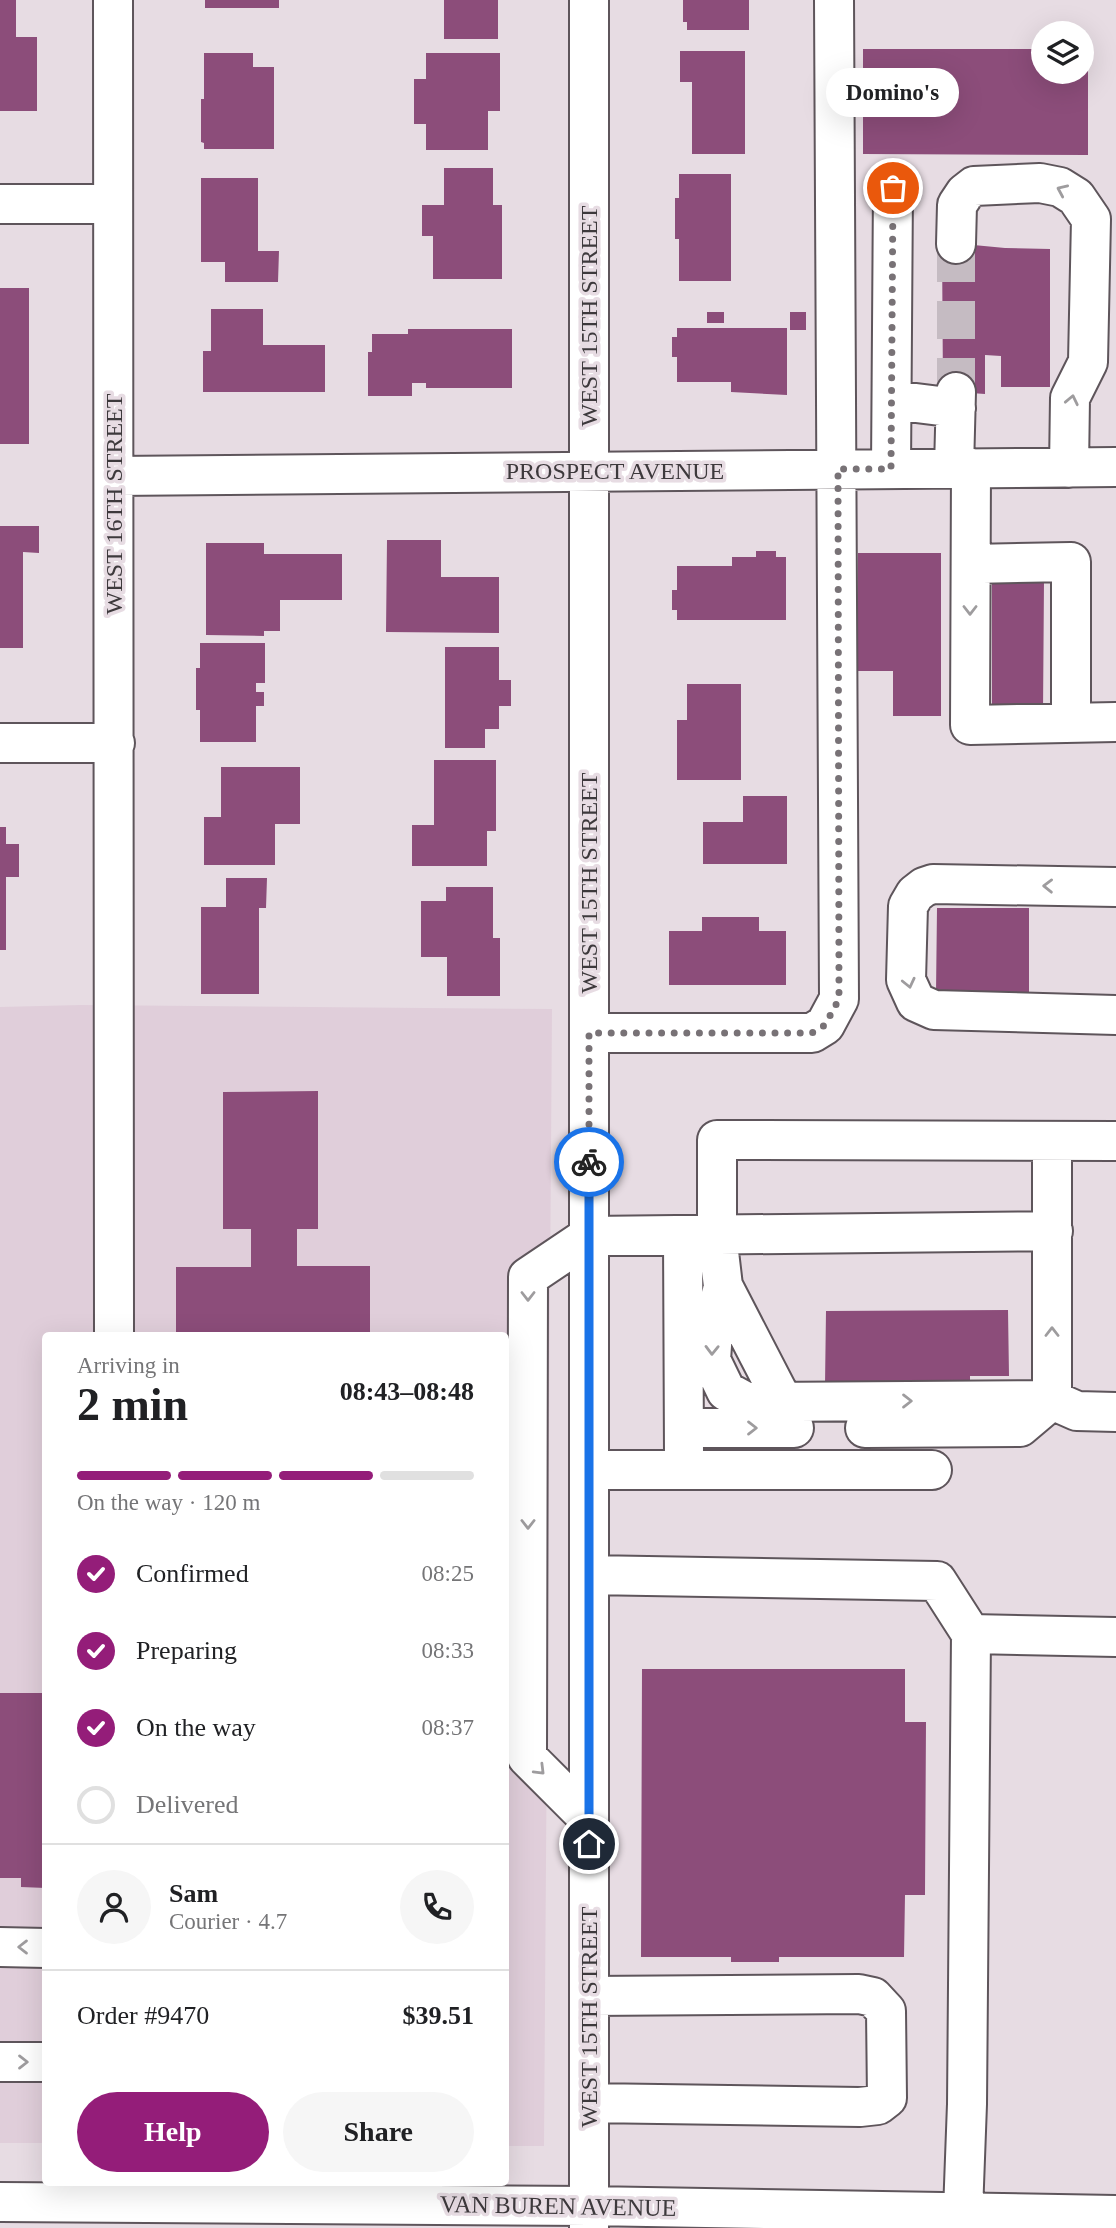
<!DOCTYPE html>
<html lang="en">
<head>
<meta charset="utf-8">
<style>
  body { margin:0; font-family:Georgia,serif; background:#f6f6f6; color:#202124; height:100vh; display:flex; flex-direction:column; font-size:26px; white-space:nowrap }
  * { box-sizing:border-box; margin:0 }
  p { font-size:23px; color:#757577 }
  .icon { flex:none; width:38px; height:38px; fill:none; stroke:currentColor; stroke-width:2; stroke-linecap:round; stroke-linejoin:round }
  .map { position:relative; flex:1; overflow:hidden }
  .drawer { position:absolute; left:42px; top:1332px; width:467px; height:854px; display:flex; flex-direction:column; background:#fff; border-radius:7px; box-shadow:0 7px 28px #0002 }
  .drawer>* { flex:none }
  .tools { position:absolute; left:1031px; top:21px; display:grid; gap:14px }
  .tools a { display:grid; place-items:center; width:63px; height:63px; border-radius:50%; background:#fff; box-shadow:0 7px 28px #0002; font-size:35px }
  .pin { position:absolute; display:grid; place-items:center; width:60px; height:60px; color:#fff; margin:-30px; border:4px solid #fff; border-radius:50%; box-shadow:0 2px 7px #0007 }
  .courier { position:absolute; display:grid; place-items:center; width:70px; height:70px; margin:-35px; border:5px solid #1a73e8; border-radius:50%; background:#fff; color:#222; box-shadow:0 2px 9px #0007 }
  .bubble { position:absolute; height:49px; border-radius:24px; background:#fff; box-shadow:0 7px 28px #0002; font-size:23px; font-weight:600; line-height:49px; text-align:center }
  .overview em { font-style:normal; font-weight:600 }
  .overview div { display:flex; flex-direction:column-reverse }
  .overview { display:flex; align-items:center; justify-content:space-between; height:119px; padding:0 35px }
  h1 { font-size:46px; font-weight:600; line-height:52px }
  .bar { display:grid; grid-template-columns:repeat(4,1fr); gap:10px 7px; align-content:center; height:84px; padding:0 35px }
  .bar i { height:9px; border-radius:5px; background:#e0e0e0 }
  .bar .active { background:#941d79 }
  .bar p { grid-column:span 4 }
  .line { display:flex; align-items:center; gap:18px; padding:0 35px; border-top:2px solid #e0e0e0 }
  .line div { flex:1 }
  .round { display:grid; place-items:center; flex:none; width:74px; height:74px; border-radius:37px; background:#f6f6f6 }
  ol { padding:0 35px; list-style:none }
  li { display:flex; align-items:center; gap:21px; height:77px }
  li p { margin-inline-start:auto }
  li .icon { padding:7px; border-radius:50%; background:#941d79; color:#fff; stroke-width:4 }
  li:last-child { color:#757577 }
  li i { width:38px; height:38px; border:4px solid #e0e0e0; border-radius:50% }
  .action { display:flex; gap:14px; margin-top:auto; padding:14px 35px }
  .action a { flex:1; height:80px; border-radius:42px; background:#941d79; color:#fff; font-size:28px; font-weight:600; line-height:80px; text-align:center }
  .action a+a { background:#f6f6f6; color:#202124 }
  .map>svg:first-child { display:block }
  .built { fill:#e0ceda }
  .building { fill:#8c4d7a }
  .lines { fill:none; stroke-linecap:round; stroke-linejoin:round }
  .minor-tunnel { stroke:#c5bbc2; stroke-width:38; stroke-dasharray:38 19; stroke-linecap:butt }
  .minor-casing { stroke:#5e555b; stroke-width:42 }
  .minor { stroke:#fff; stroke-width:38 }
  .oneway { stroke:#9e9c9e }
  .done { stroke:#787276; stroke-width:7; stroke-dasharray:0 12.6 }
  .route { stroke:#1a73e8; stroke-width:9 }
  .labels { text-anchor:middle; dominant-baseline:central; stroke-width:7; stroke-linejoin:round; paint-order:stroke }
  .street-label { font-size:24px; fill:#3d393c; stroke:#e7dce3 }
</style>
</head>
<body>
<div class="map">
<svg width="1116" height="2228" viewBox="0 0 1116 2228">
  <rect width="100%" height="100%" fill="#e7dce3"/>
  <path class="built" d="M 81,1005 L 552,1009 L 544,2146 L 506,2146 L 506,1335 L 46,1335 L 45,2143 L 0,2143 L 0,1007 Z"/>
  <path class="building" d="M 0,0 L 16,0 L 16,37 L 37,37 L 37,111 L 0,111 Z
    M 205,0 L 279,0 L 279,8 L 205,8 Z
    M 444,0 L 498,0 L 498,39 L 444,39 Z
    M 683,0 L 749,0 L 749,30 L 687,30 L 687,22 L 683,22 Z
    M 863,49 L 1043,49 L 1043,72 L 1082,72 L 1082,49 L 1088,49 L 1088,155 L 863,154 Z
    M 680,51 L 745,51 L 745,154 L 692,154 L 692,82 L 680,82 Z
    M 204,53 L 253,53 L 253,67 L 274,67 L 274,149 L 204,149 L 204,143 L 201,142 L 201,99 L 204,99 Z
    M 426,53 L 500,53 L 500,111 L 488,111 L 488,150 L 426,150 L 426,124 L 414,124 L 414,79 L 426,79 Z
    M 444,168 L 493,168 L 493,205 L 502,205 L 502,279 L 433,279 L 433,236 L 422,236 L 422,205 L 444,205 Z
    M 679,174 L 731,174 L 731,281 L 679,281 L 679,239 L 675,239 L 675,198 L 679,198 Z
    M 201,178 L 258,178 L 258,251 L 279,251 L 278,282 L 225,282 L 225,262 L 201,262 Z
    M 942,242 L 1005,248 L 1050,249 L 1050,387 L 1001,387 L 1001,356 L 985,355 L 985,394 L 943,391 Z
    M 0,288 L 29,288 L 29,444 L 0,444 Z
    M 211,309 L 263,309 L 263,345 L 325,345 L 325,392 L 203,392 L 203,351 L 211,351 Z
    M 707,312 L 724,312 L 724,323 L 707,323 Z
    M 790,312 L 806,312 L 806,330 L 790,330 Z
    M 677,328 L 787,328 L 787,395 L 731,392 L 731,382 L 677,382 L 677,357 L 672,357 L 672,337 L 677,337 Z
    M 408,329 L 512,329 L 512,388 L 426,388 L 426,383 L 412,383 L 412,396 L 368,396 L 368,352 L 372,352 L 372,334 L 408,334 Z
    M 0,526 L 39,526 L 39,553 L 23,552 L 23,648 L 0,648 Z
    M 387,540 L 441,540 L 441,577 L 499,577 L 499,633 L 386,632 Z
    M 206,543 L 264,543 L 264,554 L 342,554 L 342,600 L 280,600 L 280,631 L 264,631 L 264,636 L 206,635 Z
    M 756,551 L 776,551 L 776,557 L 786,557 L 786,620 L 677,620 L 677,610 L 672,610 L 672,590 L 677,590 L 677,566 L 732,566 L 732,557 L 756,557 Z
    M 858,553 L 941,553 L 941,716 L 893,716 L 893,671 L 857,671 Z
    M 992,579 L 1044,580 L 1043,712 L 992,712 Z
    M 200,643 L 265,643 L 265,683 L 256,683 L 256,692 L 264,692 L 264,706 L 256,706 L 256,742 L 200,742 L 200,710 L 196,710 L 196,668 L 200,668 Z
    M 445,647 L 499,647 L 499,680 L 511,680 L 511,706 L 499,706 L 499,729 L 485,729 L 485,748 L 445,748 Z
    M 687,684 L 741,684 L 741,780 L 677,780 L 677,720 L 687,720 Z
    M 434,760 L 496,760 L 496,831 L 487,831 L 487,866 L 412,866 L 412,825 L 434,825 Z
    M 221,767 L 300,767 L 300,824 L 275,824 L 275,865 L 204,865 L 204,817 L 221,817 Z
    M 743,796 L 787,796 L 787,864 L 703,864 L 703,822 L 743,822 Z
    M 0,827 L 6,827 L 6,844 L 19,844 L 19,877 L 6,877 L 6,950 L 0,950 Z
    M 226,878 L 267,878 L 266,908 L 259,908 L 259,994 L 201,994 L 201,907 L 226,907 Z
    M 446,887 L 493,887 L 493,938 L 500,938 L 500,996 L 447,996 L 447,957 L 421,957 L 421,901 L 446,901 Z
    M 937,908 L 1029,908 L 1029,993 L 936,993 Z
    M 702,917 L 759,917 L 759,931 L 786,931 L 786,985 L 669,985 L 669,931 L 702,931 Z
    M 318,1091 L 318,1229 L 297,1229 L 297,1266 L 370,1266 L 370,1335 L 176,1335 L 176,1267 L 251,1267 L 251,1229 L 223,1229 L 223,1092 Z
    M 1008,1310 L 1009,1376 L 970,1376 L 970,1386 L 825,1385 L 826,1311 Z
    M 642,1669 L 905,1669 L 905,1722 L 926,1722 L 925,1895 L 905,1895 L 904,1957 L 779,1957 L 779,1962 L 731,1962 L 731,1957 L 641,1957 Z
    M 0,1693 L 46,1693 L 46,1888 L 21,1887 L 21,1878 L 0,1878 Z"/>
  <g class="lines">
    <path class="minor-tunnel" d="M 956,244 L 956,392"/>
    <g class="minor-casing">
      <path id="minor" d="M 113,0 L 114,1335
        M 589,0 L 589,2228
        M 0,204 L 113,204
        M 956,244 L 957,205 L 965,193 L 974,186 L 1040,183 L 1060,187 L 1076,197 L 1091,219 L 1088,362 L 1070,398 L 1069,468
        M 892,400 L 956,408
        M 954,468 L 956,392
        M 971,468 L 970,725 L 1116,722
        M 891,469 L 893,188
        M 114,476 L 1116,467
        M 971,564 L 1071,562 L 1071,723
        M 0,743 L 115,743
        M 1116,887 L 933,884 L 924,887 L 915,894 L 908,906 L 906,980 L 916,1002 L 934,1010 L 1116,1015
        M 589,1033 L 812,1033 L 825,1025 L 839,999 L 834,0
        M 1116,1141 L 717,1140 L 717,1235 L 723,1286 L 713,1331 L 711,1360 L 726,1391 L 746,1402 L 1052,1400 L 1077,1411 L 1116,1412
        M 683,1235 L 684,1453
        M 723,1286 L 783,1402
        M 684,1428 L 794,1428
        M 865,1428 L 1020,1427 L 1052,1400 L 1052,1141
        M 589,1470 L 932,1470
        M 589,1575 L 937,1581 L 971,1634
        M 589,1819 L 527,1757 L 528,1277 L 589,1236 L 1053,1231
        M 0,1947 L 46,1948
        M 589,1996 L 859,1994 L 873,1997 L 886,2011 L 887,2098 L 878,2105 L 860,2107 L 589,2103
        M 0,2062 L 46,2062
        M 0,2202 L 589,2206 L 1116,2215
        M 963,2212 L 967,2104 L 971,1634 L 1116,1637"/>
    </g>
    <use href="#minor" class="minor"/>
  </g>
  <defs><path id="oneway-chevron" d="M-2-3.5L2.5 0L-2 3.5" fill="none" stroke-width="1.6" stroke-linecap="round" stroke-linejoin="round" transform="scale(1.75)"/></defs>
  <g class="oneway">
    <use href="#oneway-chevron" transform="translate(1062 190) rotate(-156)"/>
    <use href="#oneway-chevron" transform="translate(1072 400) rotate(-78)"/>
    <use href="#oneway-chevron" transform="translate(970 610) rotate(90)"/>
    <use href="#oneway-chevron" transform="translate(1048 886) rotate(-179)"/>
    <use href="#oneway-chevron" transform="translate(909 983) rotate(77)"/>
    <use href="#oneway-chevron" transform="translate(528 1296) rotate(90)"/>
    <use href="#oneway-chevron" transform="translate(1052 1332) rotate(-90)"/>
    <use href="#oneway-chevron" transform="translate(712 1350) rotate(91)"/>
    <use href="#oneway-chevron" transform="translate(907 1401)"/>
    <use href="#oneway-chevron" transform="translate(752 1428)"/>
    <use href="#oneway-chevron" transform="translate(528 1524) rotate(90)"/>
    <use href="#oneway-chevron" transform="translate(540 1770) rotate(45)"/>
    <use href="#oneway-chevron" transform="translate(23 1947) rotate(-180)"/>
    <use href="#oneway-chevron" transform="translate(23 2062)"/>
  </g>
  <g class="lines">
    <path class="done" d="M 589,1162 L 589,1033 L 812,1033 L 825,1025 L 839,999 L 838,469 L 891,469 L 893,188"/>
    <path class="route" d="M 589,1162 L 589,1844"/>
  </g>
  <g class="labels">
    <g class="street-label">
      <text transform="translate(589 316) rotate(-90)">WEST 15TH STREET</text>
      <text x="615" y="471">PROSPECT AVENUE</text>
      <text transform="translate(114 504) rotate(-90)">WEST 16TH STREET</text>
      <text transform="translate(589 883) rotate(-90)">WEST 15TH STREET</text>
      <text transform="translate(589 2017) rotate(-90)">WEST 15TH STREET</text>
      <text transform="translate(558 2206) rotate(1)">VAN BUREN AVENUE</text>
    </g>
  </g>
</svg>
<div class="tools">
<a><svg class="icon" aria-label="layers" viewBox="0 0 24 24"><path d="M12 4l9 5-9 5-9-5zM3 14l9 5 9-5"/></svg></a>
</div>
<div class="pin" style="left:893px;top:188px;background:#ea580c"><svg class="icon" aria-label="bag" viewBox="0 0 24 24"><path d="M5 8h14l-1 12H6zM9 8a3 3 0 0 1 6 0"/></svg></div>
<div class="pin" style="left:589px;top:1844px;background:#1f2937"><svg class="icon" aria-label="home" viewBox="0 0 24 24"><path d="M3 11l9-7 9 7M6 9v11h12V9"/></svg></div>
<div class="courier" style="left:589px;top:1162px"><svg class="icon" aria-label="bike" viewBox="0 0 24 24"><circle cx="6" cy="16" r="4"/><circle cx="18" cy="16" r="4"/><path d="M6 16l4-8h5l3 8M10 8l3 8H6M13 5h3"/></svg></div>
<div class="bubble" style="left:826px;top:68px;width:133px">Domino's</div>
<section class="drawer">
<div class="overview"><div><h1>2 min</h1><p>Arriving in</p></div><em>08:43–08:48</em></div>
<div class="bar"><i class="active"></i><i class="active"></i><i class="active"></i><i></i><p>On the way · 120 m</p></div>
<ol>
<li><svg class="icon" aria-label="check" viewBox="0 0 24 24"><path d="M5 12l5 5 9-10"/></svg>Confirmed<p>08:25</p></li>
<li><svg class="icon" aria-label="check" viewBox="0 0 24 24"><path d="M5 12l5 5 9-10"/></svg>Preparing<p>08:33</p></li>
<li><svg class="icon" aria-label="check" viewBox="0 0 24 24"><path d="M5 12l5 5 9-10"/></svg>On the way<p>08:37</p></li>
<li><i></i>Delivered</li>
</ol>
<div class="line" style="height:126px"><a class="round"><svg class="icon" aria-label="person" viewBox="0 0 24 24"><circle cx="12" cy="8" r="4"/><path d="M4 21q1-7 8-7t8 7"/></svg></a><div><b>Sam</b><p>Courier · 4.7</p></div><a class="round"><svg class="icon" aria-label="phone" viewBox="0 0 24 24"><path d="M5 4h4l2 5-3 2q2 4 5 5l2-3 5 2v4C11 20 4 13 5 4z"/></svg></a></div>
<div class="line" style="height:91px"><div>Order #9470</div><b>$39.51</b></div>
<div class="action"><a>Help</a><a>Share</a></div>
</section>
</div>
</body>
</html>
